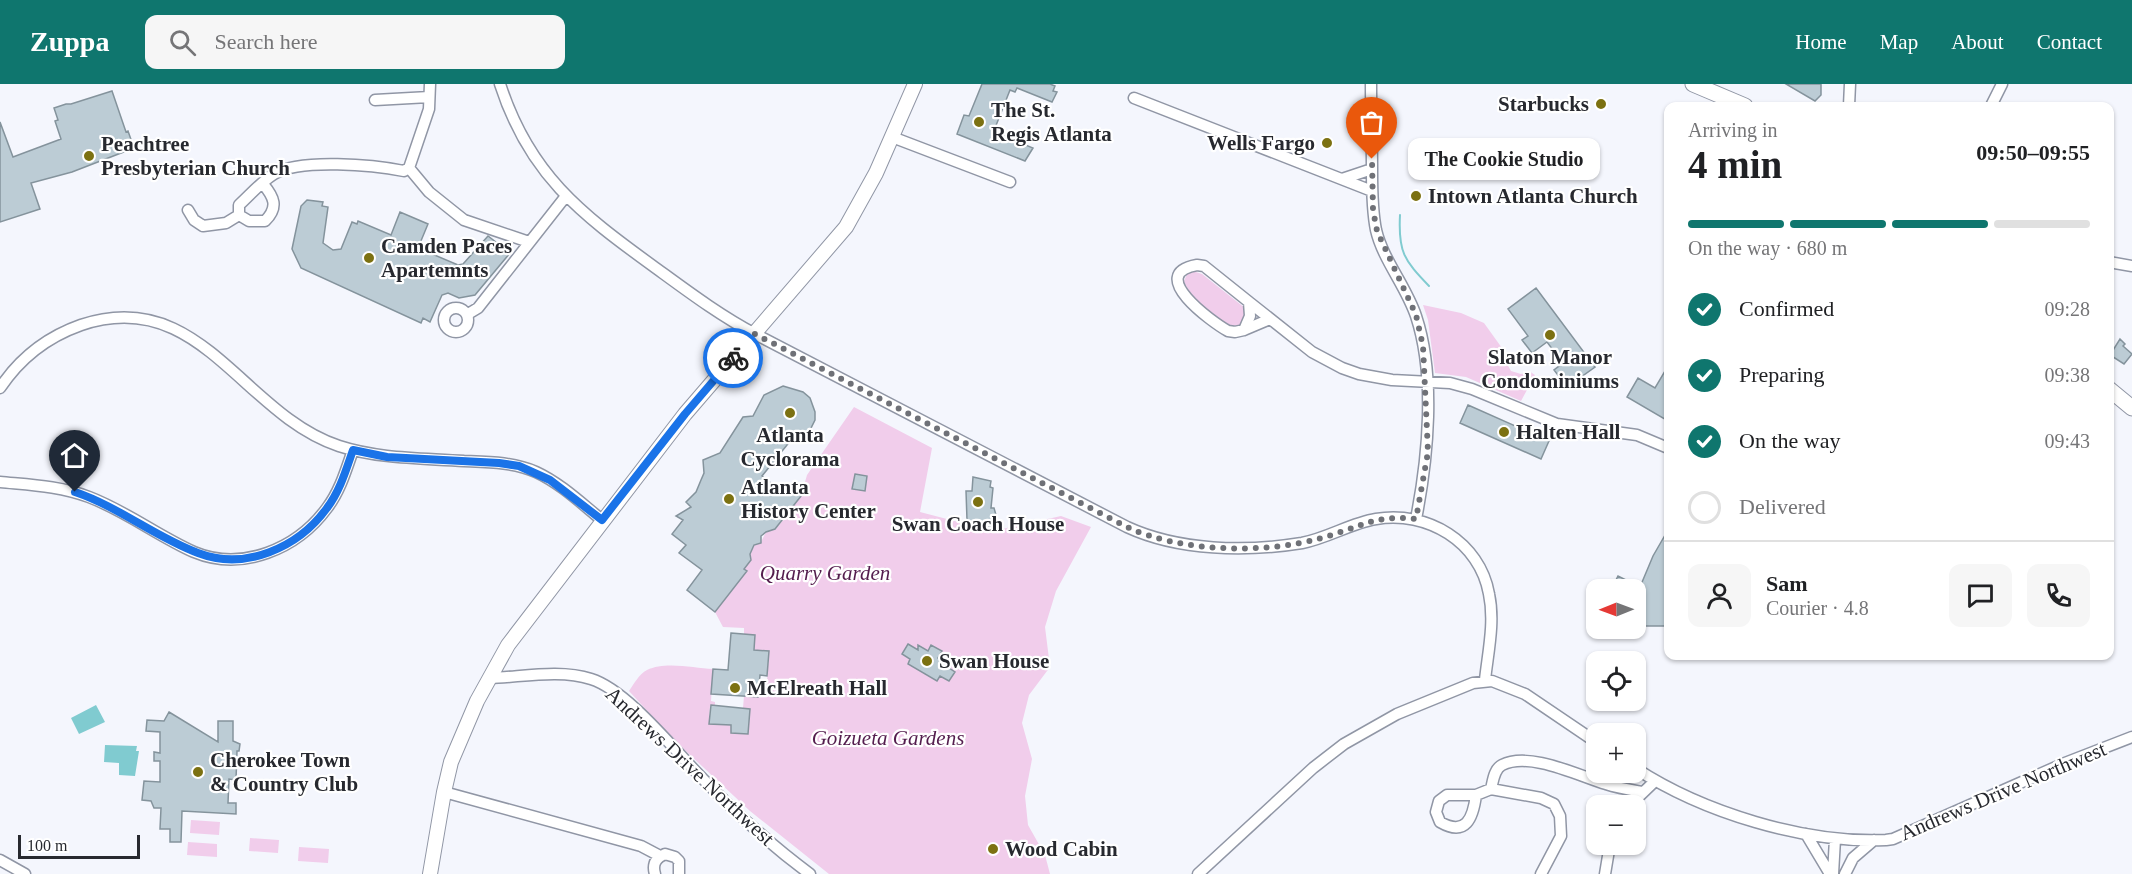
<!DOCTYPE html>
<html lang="en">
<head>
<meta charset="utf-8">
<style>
  body { margin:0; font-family:Georgia,serif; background:#f6f6f6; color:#202124; height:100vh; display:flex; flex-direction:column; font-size:22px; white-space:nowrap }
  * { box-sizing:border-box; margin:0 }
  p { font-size:20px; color:#757577 }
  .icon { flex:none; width:33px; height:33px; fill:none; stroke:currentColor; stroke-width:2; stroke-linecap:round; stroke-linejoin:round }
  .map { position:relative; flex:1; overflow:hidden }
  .details { position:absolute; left:1664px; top:18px; width:450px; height:558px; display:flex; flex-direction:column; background:#fff; border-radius:12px; box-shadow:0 2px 4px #0004 }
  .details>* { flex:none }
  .needle { width:39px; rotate:269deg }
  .buttons { position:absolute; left:1586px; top:495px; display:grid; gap:12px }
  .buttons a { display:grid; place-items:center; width:60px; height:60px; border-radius:12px; background:#fff; box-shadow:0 2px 4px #0004; font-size:30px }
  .scale { position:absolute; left:18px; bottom:15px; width:122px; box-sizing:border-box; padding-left:6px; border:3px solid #27292f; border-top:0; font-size:16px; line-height:21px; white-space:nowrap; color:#27292f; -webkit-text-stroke:4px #fff; paint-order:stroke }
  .pin { position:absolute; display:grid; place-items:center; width:51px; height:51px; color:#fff; margin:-62px -26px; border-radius:50% 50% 50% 0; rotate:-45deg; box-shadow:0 0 6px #0007 }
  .pin .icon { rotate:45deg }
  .courier { position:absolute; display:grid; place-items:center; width:60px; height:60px; margin:-30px; border:4px solid #1a73e8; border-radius:50%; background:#fff; color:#222; box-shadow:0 2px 8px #0007 }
  .bubble { position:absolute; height:42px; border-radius:12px; background:#fff; box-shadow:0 2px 4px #0004; font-size:20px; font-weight:700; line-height:42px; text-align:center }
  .headline em { font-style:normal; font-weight:700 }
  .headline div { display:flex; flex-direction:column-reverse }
  .headline { display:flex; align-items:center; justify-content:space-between; height:102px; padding:0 24px }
  h1 { font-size:39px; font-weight:700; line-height:45px }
  .bar { display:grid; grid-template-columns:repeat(4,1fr); gap:9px 6px; align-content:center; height:72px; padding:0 24px }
  .bar i { height:8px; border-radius:4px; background:#e0e0e0 }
  .bar .active { background:#0f766e }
  .bar p { grid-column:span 4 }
  .line { display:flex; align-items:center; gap:15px; padding:0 24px; border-top:2px solid #e0e0e0 }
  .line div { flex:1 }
  .round { display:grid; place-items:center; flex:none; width:63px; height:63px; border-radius:12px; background:#f6f6f6 }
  ol { padding:0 24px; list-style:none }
  li { display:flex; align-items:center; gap:18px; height:66px }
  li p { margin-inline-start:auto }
  li .icon { padding:6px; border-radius:50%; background:#0f766e; color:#fff; stroke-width:4 }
  li:last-child { color:#757577 }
  li i { width:33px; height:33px; border:3px solid #e0e0e0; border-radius:50% }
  header { display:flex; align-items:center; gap:36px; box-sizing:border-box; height:84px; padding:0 30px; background:#0f766e; color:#fff }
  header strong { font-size:28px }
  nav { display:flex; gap:33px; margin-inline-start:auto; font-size:21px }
  .search { width:420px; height:54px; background:#f6f6f6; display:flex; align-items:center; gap:15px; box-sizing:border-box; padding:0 21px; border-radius:12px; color:#757577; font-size:22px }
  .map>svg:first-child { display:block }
  .green { fill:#f1cdeb }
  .water { fill:#80cbd0 }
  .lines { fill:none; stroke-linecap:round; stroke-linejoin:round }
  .stream { stroke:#80cbd0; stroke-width:2 }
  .building { fill:#bcccd5; stroke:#84939c; stroke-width:1.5 }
  .minor-casing { stroke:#9096a5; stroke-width:13 }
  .major-casing { stroke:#9096a5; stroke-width:16 }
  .highway-casing { stroke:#9096a5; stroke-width:17 }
  .minor { stroke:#fff; stroke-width:10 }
  .major { stroke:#fff; stroke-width:14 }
  .highway { stroke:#fff; stroke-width:15 }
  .done { stroke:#6f7177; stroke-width:6; stroke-dasharray:0 10.8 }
  .route { stroke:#1a73e8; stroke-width:8 }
  .poi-dot { fill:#7c7111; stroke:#fff; stroke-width:2 }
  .labels { text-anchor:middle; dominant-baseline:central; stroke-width:4.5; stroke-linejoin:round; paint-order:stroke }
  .poi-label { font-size:21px; font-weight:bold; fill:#27292f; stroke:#fff; text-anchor:start }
  .park-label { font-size:21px; font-style:italic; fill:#541d4e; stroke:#fff }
  .street-label { font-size:21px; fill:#27292f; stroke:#fff }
</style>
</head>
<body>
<header>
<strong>Zuppa</strong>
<div class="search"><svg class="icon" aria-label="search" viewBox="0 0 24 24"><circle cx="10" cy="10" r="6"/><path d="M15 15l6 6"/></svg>Search here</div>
<nav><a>Home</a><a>Map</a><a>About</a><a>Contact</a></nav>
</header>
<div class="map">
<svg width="2132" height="790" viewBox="0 0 2132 790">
  <rect width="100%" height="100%" fill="#f4f6fd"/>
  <path class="green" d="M 1193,187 L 1202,190 L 1245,224 L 1247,232 L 1238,243 C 1225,244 1187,211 1184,197 L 1188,188 Z
    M 1423,221 L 1461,229 L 1484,239 L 1507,271 L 1506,278 L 1511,287 L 1521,290 L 1529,287 L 1535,291 L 1521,317 L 1466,293 L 1435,289 L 1428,236 Z
    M 854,323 L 932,364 L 920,428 L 993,447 L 1061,432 L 1091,443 L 1056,507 L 1045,543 L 1050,583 L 1029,611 L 1022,639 L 1032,675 L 1025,712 L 1028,741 L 1045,771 L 1050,790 L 829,790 L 750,727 L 673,655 L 629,607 C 634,600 639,590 647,586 C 665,577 694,584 713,585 L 711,617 L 715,618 L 715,622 L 710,622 L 709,639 L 731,641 L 731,649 L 748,650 L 750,625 L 743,624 L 744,612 L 758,613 L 760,596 L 767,597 L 769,567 L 754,566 L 755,551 L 744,550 L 744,544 L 723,543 L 715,528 L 746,487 L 744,485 L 751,477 L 750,470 L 755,460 L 760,460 L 766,448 L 776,445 L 801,412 L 807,391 Z
    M 191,736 L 220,738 L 219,751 L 190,749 Z
    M 250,754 L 279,756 L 278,769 L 249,767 Z
    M 188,758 L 217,760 L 217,773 L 187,771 Z
    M 299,763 L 329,765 L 328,779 L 298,777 Z"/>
  <path class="water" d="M 96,621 L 105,638 L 79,650 L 71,634 Z
    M 105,661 L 137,662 L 136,667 L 139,667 L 135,692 L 119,691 L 119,679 L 104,678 Z"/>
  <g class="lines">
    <path class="stream" d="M 1400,131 C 1398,168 1404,176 1429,202"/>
  </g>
  <path class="building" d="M 982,0 L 1050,0 L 1055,2 L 1053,7 L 1057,8 L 1052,18 L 1017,4 L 1015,8 L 1010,6 L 995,44 L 1000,46 L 999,50 L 1033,64 L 1025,77 L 957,50 L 964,31 L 969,32 Z
    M 1786,0 L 1821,0 L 1821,11 L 1815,17 Z
    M 112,7 L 126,48 L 128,47 L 134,64 L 72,88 L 31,99 L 40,125 L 0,138 L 0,38 L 13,73 L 61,55 L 55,37 L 58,36 L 54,24 L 66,20 L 71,20 Z
    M 307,116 L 323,118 L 322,122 L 328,123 L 323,159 L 333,166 L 341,165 L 352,138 L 357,140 L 358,137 L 391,151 L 400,128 L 428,140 L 418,164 L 458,181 L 463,180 L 488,152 L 510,169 L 475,211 L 459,214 L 448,209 L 442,211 L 430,238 L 423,234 L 421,239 L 301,184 L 292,165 L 301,122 Z
    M 1536,204 L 1595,283 L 1567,303 L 1554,286 L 1563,279 L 1547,258 L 1532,269 L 1522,256 L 1528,252 L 1508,225 Z
    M 2120,255 L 2125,260 L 2123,262 L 2132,270 L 2124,280 L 2110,271 Z
    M 1668,282 L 1668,337 L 1627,313 L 1638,294 L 1655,304 Z
    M 783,302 L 803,308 L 810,314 L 815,328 L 815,336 L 811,344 L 805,350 L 791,356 L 762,392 L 786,411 L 791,404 L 801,412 L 775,445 L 766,448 L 761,452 L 761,459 L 754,461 L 750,470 L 751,476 L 744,485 L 747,487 L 715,528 L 687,506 L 702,486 L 679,469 L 686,461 L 672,450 L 683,436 L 676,432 L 691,423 L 686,418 L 696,408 L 701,396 L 704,389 L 703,376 L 720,369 L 743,333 L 753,332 L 764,311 Z
    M 1468,321 L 1549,357 L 1541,375 L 1460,339 Z
    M 855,390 L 867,392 L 865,407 L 852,405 Z
    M 973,393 L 991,397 L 990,403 L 993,404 L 991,424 L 994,424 L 996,431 L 992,442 L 974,440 L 967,436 L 966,407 L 972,407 Z
    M 1668,446 L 1668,542 L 1635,542 L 1635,506 L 1611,506 L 1618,492 L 1640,503 L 1653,472 Z
    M 731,549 L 755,551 L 754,566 L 769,567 L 767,592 L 760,591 L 758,613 L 711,610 L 713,585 L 728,586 Z
    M 908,560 L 918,566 L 918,561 L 928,567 L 931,561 L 942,567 L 938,574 L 948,579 L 946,582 L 955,588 L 949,597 L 940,592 L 937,597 L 908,580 L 910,575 L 902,570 Z
    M 711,621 L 750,625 L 748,650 L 731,649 L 731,641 L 709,640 Z
    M 169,628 L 218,658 L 218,637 L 233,637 L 233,657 L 240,660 L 239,667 L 237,667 L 236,696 L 229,695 L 228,719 L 236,719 L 236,730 L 182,727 L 181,758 L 170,758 L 170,745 L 160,745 L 161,724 L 154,724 L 151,717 L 142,716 L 144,697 L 160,698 L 160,677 L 154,677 L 154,668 L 160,669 L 160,648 L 146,647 L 147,636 L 164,637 Z"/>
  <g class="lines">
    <g class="minor-casing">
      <path id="minor" d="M 500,0 C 529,90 580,129 653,182 C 686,206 719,231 755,250 L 1127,443 C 1179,467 1246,468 1302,459 C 1328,454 1351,439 1376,435 C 1427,426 1480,458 1489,510 C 1495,538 1488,568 1485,596
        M 1371,0 C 1371,29 1372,58 1372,87 C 1372,106 1372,126 1376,146 C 1383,176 1406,202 1416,232 C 1436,292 1428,374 1416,435
        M 1134,14 L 1372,107
        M 375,16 L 429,13
        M 1849,22 L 1850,0
        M 1991,22 L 2002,0
        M 892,53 L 1010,98
        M 409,84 L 429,25 L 430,0
        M 1342,95 L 1372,85
        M 188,126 L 194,136 L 203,142 L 226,139 L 239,131 L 239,121 C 250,111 261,98 274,90 C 300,74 374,81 404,87 L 409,84 L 429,108 L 464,136 L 529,158
        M 239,131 L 249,137 L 265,137 C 279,123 274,113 263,100
        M 2109,178 L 2132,182
        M 1197,181 L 1204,182 L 1249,218 L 1250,232 L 1244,246 L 1235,248 L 1228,247 C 1212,238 1145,190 1197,181 Z
        M 1249,218 L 1312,268 L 1342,284 L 1359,290 L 1392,296 L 1450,299 L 1472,305 L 1557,340 L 1637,351 L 1668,364
        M444 236a12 12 0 1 1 24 0a12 12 0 1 1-24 0Z
        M 468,230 L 478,224 L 566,112
        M 1244,246 L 1270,235
        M 0,304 C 20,274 47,253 81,241 C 200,201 242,330 339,362 C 379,375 422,374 464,377 C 488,378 513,378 536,388 C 560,399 581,419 602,436
        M 0,398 C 31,401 60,402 89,413 C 126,427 158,452 194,468 C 242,488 297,465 327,424 C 340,407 346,386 353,366
        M 490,594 C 522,593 560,585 591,595 C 627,606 675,667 703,695 C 736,729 772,762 810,790
        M 1635,684 C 1702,728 1805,760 1886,756 L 1893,755 L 2065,679 L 2132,653
        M 1491,705 C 1493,697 1494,685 1502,681 C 1530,667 1579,692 1606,700 C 1618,704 1631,706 1643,708
        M 444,708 L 641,762 L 660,772
        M 1476,711 C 1473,734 1466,753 1440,738 L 1436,728 L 1439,717 L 1447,711 L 1476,711 L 1491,705 L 1541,714 L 1554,720 L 1560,732 L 1561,752 L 1541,790
        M 1629,722 L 1655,697
        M 1806,750 L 1830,790
        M 0,776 L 25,790
        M 655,790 C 652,780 656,774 665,770 L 675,773 L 679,777 L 679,790
        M 1198,790 L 1313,684 L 1344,660 L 1397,630 L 1473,599 L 1492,597 L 1525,610 L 1596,658
        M 1605,790 L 1610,760
        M 1833,790 L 1835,755
        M 1845,790 L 1853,774 L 1874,756"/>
    </g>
    <g class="major-casing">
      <path id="major" d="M 430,790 L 444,708 L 451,678 L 477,617 L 508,561 L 685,330 L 846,143 L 876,89 L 915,0"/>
    </g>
    <g class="highway-casing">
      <path id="highway" d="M 1693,0 L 1745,22
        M 2109,305 L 2132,324"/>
    </g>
    <use href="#minor" class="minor"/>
    <use href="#major" class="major"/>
    <use href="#highway" class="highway"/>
  </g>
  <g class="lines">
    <path class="done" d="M 733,274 L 755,250 L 1127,443 C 1180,468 1262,470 1318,455 C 1357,445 1373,430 1416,435 L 1428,368 L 1423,262 L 1416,231 L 1377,147 L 1373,126 L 1372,75"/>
    <path class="route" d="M 75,408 C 119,423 155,453 198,469 C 245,487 298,464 327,424 C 340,407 346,386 353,366 L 387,373 L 499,379 L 519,382 L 550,396 L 602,436 L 685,330 L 733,274"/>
  </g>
  <g class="poi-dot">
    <circle cx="1601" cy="20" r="6"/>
    <circle cx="979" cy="38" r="6"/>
    <circle cx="1327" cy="59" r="6"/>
    <circle cx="89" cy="72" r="6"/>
    <circle cx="1416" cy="112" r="6"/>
    <circle cx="369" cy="174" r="6"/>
    <circle cx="1550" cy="251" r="6"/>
    <circle cx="790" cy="329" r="6"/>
    <circle cx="1504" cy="348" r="6"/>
    <circle cx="729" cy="415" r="6"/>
    <circle cx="978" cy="418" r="6"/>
    <circle cx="927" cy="577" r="6"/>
    <circle cx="735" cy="604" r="6"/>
    <circle cx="198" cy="688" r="6"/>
    <circle cx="993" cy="765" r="6"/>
  </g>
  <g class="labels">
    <g class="poi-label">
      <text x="1589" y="20" text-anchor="end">Starbucks</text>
      <text x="991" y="26">The St.<tspan x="991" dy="24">Regis Atlanta</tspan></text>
      <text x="1315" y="59" text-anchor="end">Wells Fargo</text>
      <text x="101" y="60">Peachtree<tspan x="101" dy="24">Presbyterian Church</tspan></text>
      <text x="1428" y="112">Intown Atlanta Church</text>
      <text x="381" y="162">Camden Paces<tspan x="381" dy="24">Apartemnts</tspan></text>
      <text x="1550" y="273" text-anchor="middle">Slaton Manor<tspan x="1550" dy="24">Condominiums</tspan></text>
      <text x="1516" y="348">Halten Hall</text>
      <text x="790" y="351" text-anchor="middle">Atlanta<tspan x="790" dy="24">Cyclorama</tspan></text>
      <text x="741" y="403">Atlanta<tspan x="741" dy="24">History Center</tspan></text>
      <text x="978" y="440" text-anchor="middle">Swan Coach House</text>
      <text x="939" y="577">Swan House</text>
      <text x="747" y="604">McElreath Hall</text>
      <text x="210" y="676">Cherokee Town<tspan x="210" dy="24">&amp; Country Club</tspan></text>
      <text x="1005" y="765">Wood Cabin</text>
    </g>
    <g class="park-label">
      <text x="825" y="489">Quarry Garden</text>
      <text x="888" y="654">Goizueta Gardens</text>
    </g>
    <g class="street-label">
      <text transform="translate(690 682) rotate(43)">Andrews Drive Northwest</text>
      <text transform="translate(2003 707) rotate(-23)">Andrews Drive Northwest</text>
    </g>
  </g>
</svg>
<div class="buttons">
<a><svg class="needle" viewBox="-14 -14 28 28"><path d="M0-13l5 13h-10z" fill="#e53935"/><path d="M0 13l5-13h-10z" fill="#757577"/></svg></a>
<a><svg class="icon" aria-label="locate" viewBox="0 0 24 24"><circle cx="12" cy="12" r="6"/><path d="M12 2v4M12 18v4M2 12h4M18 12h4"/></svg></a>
<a>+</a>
<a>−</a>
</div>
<div class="scale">100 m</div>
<div class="pin" style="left:1372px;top:75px;background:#ea580c"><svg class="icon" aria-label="bag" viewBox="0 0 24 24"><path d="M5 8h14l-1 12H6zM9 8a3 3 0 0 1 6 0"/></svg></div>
<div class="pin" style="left:75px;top:408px;background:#1f2937"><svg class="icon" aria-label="home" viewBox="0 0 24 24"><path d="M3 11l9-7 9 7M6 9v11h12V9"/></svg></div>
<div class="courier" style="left:733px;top:274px"><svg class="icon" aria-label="bike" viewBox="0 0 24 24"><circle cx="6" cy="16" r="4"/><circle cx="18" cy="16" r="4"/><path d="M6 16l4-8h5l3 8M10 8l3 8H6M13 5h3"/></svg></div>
<div class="bubble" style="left:1408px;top:54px;width:192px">The Cookie Studio</div>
<section class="details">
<div class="headline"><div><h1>4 min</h1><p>Arriving in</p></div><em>09:50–09:55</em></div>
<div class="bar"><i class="active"></i><i class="active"></i><i class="active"></i><i></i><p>On the way · 680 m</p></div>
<ol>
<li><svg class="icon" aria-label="check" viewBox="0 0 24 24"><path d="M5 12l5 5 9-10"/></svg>Confirmed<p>09:28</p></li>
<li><svg class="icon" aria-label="check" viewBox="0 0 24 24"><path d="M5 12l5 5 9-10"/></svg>Preparing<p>09:38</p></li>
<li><svg class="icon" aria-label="check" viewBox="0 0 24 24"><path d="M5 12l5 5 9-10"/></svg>On the way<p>09:43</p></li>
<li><i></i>Delivered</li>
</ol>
<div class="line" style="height:108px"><a class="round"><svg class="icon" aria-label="person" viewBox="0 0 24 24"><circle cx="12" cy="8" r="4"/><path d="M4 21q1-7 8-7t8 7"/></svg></a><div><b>Sam</b><p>Courier · 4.8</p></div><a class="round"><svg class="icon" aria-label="chat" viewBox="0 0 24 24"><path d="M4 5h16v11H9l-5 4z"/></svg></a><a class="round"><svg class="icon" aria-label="phone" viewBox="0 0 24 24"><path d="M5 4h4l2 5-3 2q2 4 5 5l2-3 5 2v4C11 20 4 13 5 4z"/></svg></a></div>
</section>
</div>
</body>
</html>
